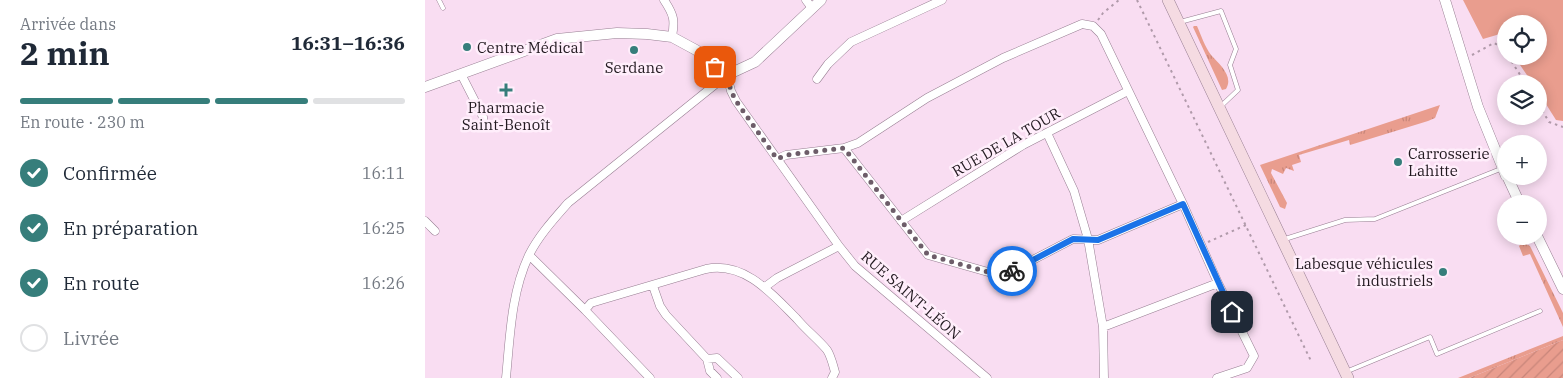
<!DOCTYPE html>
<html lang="fr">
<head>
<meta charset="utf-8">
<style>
  body { margin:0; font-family:"IBM Plex Serif",serif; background:#f2f2f3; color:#1f2937; height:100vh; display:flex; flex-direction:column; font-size:19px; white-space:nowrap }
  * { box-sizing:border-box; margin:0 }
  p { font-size:16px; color:#747a83 }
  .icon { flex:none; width:28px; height:28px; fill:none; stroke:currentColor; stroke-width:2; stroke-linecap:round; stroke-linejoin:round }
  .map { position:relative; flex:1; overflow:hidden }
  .side { display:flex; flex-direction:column; background:#fff; width:425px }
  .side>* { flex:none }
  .buttons { position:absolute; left:1072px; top:15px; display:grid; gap:10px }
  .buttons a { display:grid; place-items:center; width:50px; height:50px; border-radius:50%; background:#fff; box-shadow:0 2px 12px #0003; font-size:25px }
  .pin { position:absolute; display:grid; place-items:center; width:42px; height:42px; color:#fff; margin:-21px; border-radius:10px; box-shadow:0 2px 8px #0006 }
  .courier { position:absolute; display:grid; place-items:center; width:50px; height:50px; margin:-25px; border:4px solid #1a73e8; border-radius:50%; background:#fff; color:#222; box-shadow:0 1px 6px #0007 }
  .summary em { font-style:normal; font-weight:700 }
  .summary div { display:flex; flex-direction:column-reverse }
  .summary { display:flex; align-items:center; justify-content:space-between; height:85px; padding:0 20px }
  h1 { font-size:32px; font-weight:700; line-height:38px }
  .bar { display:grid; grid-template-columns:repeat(4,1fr); gap:8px 5px; align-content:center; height:60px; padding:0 20px }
  .bar i { height:6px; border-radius:4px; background:#e0e1e3 }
  .bar .active { background:#367e7b }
  .bar p { grid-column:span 4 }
  ol { padding:0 20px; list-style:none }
  li { display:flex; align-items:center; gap:15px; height:55px }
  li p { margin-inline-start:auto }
  li .icon { padding:5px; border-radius:50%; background:#367e7b; color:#fff; stroke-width:4 }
  li:last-child { color:#747a83 }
  li i { width:28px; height:28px; border:2px solid #e0e1e3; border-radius:50% }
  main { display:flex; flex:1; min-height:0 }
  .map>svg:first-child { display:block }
  .grass { fill:url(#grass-tufts) }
  .garden { fill:url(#garden-furrows) }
  .pitch { fill:#e99d8e }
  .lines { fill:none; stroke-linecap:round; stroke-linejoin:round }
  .service-casing { stroke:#977e92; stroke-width:5 }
  .minor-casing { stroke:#977e92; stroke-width:9 }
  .tertiary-casing { stroke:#977e92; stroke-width:11 }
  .secondary-casing { stroke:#977e92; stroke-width:12 }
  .path { stroke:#b09aaa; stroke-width:2; stroke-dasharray:2.5 4; stroke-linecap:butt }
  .service { stroke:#fff; stroke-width:4 }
  .minor { stroke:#fff; stroke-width:8 }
  .tertiary { stroke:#fff; stroke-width:10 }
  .secondary { stroke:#f5dbe2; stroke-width:11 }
  .done { stroke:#6d5d69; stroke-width:5; stroke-dasharray:0 9 }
  .route { stroke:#1a73e8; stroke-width:6 }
  .poi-dot { fill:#367e7b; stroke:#ffeefb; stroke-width:2 }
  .labels { text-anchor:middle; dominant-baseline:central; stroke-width:5; stroke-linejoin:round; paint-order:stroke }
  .poi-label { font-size:15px; fill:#21181f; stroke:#ffeefb; text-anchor:start }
  .street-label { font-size:15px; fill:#21181f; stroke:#ffeefb }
</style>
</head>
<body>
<main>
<section class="side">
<div class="summary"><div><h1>2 min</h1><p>Arrivée dans</p></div><em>16:31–16:36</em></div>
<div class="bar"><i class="active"></i><i class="active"></i><i class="active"></i><i></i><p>En route · 230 m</p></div>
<ol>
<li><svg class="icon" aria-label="check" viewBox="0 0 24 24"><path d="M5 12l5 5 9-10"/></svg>Confirmée<p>16:11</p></li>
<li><svg class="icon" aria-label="check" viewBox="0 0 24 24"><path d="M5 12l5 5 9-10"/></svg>En préparation<p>16:25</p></li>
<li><svg class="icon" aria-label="check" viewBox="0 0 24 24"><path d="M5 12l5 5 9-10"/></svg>En route<p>16:26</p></li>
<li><i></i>Livrée</li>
</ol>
</section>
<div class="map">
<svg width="1138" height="378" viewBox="0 0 1138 378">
  <defs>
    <pattern id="grass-tufts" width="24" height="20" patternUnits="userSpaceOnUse" patternTransform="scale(1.25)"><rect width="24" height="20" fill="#e99d8e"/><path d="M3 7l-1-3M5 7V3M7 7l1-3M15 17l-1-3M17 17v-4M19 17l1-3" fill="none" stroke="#c8867a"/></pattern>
    <pattern id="garden-furrows" width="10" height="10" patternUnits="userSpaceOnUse" patternTransform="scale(1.25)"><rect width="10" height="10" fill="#e99d8e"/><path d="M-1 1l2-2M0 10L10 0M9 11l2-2" fill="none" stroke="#c8867a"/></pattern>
  </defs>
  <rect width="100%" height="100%" fill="#f9ddf2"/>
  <path class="grass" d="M 769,26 L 772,26 C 776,35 780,47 786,55 C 794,64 809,76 801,89 L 797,90 L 768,27 Z
    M 1015,105 L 1010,118 L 1003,121 L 925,145 L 924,140 L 874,155 L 876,162 L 867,165 L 869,171 L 861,168 L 858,174 L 847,169 L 846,173 L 862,203 L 860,209 L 855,207 L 835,165 Z
    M 1092,236 L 1097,236 L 1101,244 L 1105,246 L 1138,313 L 1138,327 L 1105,254 L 1098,256 L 1094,246 L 1096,244 Z
    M 1138,336 L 1138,340 L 1044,378 L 1033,378 Z"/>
  <path class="garden" d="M 1138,340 L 1138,378 L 1044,378 Z"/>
  <path class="pitch" d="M 1038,0 L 1138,0 L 1138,121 L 1131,120 L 1114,93 L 1114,84 L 1108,84 L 1089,56 L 1114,56 L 1114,24 L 1081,24 L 1081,44 L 1075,34 L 1058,39 Z"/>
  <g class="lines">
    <g class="service-casing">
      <path id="service" d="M 14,0 L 18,8
        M 755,22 L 796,11 L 811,49 L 805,65 L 813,90 L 796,106
        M 860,239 L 920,220 L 950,219 L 1078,168
        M 923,371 L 1005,337 L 1012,354 L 1115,311"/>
    </g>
    <g class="minor-casing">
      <path id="minor" d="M 239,0 C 249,15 250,20 247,37
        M 381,0 L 387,8
        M 36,74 L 58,117 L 59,126
        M 392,79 L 403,64 L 426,42 L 517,0
        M 622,133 L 649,191 L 663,239 L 678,327 L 679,378
        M 419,148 L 503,255 L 577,276 L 648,239 L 673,240 L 758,204
        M 352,159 L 361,155 L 419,148 L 433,143 L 502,98 L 578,58 L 657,24 L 668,26 L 676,34 L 758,204 L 793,283 L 829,356 L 822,368 L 792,378
        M 0,221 L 10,231
        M 476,221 L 598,145 L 703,91
        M 104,255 L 160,310 L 225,378
        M 228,286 L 235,306 L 241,315 L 282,359 L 285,371 L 292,378
        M 340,287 L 352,278 L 414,246
        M 160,310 L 166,303 L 281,269 C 320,261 348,295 372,319 C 381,330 393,339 402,350 C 406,356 408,365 410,372 L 407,378
        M 678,327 L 793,283
        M 282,359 L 292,358 L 313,378
        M 81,378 C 85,337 86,293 104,255 C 114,235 129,219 143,203 L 302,75 L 306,91 L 311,101 L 414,246 L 430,266 L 562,378"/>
    </g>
    <g class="tertiary-casing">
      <path id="tertiary" d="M 1020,0 L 1053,107 L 1081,176
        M 0,87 L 132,39 L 192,33 L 222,34 L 247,37 L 271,50 L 302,75 L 330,62 L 396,0
        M 1082,176 L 1095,204
        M 1112,236 L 1138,289"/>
    </g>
    <g class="secondary-casing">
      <path id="secondary" d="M 743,0 L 923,378"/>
    </g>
    <path class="path" d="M 712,0 L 886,361
      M 673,20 L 678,13 L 694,0
      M 1047,55 L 1069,43 L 1078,48 L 1081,53
      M 1083,56 L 1101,84
      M 1114,105 L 1124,122 L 1138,127
      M 783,242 L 821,225"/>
    <use href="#service" class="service"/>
    <use href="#minor" class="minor"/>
    <use href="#tertiary" class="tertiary"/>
    <use href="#secondary" class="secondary"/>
  </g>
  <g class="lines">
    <path class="done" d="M 290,67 L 302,75 L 306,91 L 311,101 L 352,159 L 361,155 L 419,148 L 503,255 L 577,276 L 587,271"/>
    <path class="route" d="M 587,271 L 648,239 L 673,240 L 758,204 L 807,312"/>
  </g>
  <g class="poi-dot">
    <circle cx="42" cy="47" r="5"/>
    <circle cx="209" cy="50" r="5"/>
    <path d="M78.5 82.5h5v5h5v5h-5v5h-5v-5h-5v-5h5z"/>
    <circle cx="973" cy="162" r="5"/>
    <circle cx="1018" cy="272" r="5"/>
  </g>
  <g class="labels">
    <g class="poi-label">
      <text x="52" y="47">Centre Médical</text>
      <text x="209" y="67" text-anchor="middle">Serdane</text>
      <text x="81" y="107" text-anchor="middle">Pharmacie<tspan x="81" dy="17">Saint-Benoît</tspan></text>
      <text x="983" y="153">Carrosserie<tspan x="983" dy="17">Lahitte</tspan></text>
      <text x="1008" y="263" text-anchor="end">Labesque véhicules<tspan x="1008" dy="17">industriels</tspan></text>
    </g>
    <g class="street-label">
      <text transform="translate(581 142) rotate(-30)">RUE DE LA TOUR</text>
      <text transform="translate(486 295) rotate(41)">RUE SAINT-LÉON</text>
    </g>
  </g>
</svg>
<div class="buttons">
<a><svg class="icon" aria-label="locate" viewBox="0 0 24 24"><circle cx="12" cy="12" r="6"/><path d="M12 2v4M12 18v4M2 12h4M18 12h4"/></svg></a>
<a><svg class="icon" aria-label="layers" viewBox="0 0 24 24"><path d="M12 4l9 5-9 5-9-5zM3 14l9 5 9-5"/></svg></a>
<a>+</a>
<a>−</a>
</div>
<div class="pin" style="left:290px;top:67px;background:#ea580c"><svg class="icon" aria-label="bag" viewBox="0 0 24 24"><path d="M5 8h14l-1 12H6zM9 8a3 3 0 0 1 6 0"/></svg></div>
<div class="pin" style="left:807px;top:312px;background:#1f2937"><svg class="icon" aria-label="home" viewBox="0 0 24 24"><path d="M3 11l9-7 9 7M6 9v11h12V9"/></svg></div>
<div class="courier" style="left:587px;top:271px"><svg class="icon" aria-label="bike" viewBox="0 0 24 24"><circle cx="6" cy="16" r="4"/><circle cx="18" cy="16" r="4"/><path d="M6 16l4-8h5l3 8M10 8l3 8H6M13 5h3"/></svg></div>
</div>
</main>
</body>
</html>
